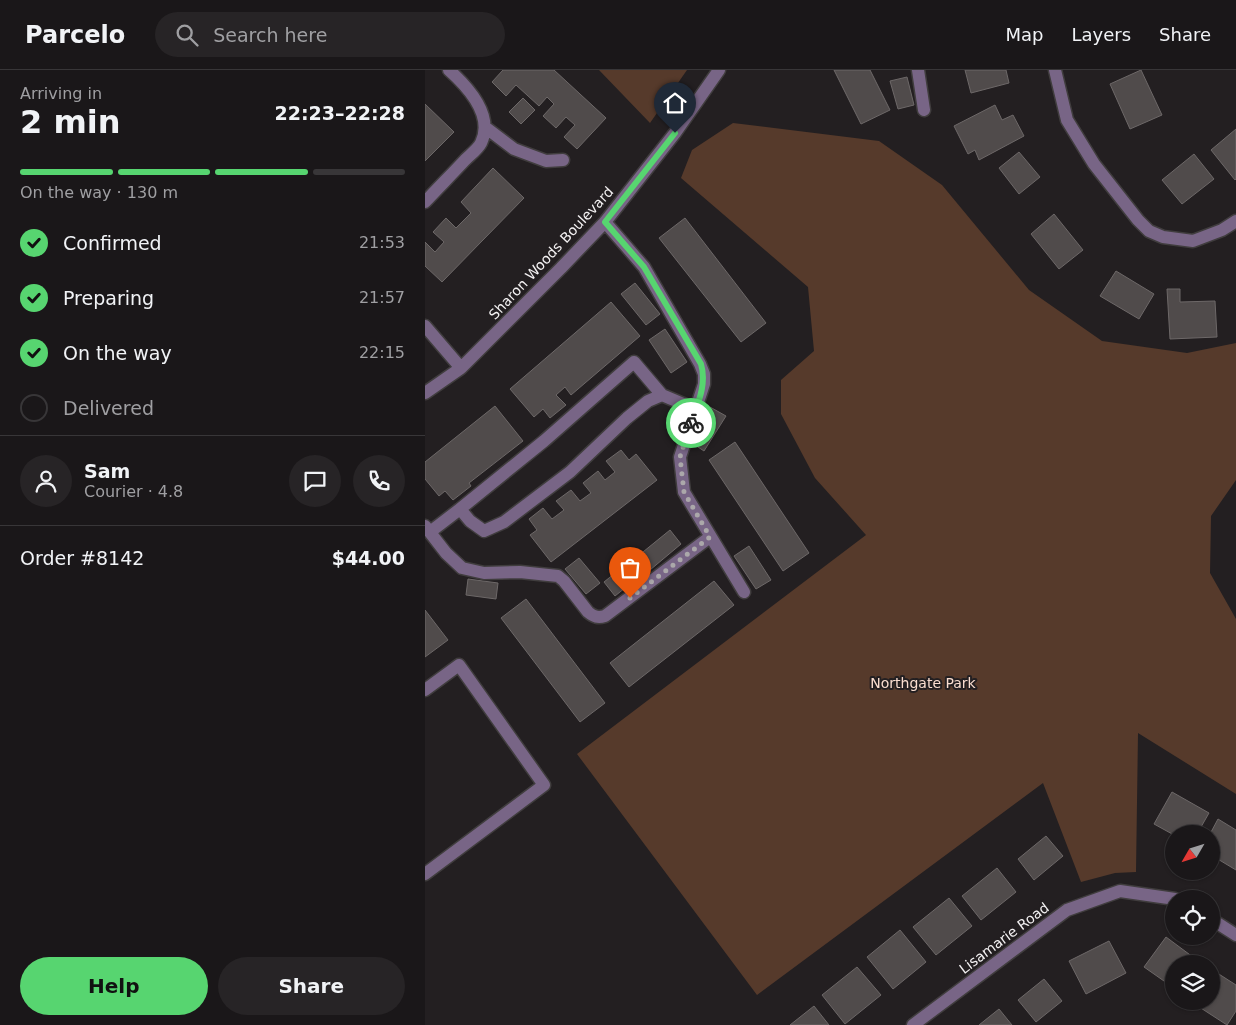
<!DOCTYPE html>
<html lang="en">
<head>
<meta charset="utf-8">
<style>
  body { margin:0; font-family:"DejaVu Sans",sans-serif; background:#272426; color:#f1f3f6; height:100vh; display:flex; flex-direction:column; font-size:19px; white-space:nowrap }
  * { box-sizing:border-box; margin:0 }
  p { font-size:16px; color:#9f9fa2 }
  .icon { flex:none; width:28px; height:28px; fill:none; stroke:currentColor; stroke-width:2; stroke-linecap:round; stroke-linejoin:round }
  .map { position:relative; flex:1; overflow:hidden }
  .panel { display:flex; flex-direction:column; background:#1a1719; width:425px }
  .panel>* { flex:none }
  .needle { width:32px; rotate:231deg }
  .controls { position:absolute; left:740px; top:755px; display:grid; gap:10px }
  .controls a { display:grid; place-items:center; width:55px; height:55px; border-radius:50%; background:#1a1719; box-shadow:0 1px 4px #0004,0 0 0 1px #383638; font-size:25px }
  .pin { position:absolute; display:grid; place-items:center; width:42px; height:42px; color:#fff; margin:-51px -21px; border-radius:50% 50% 50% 0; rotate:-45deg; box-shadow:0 0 5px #0007 }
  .pin .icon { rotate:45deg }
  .courier { position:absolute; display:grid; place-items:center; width:50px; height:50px; margin:-25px; border:4px solid #57d570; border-radius:50%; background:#fff; color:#222; box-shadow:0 1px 6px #0007 }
  .overview em { font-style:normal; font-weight:700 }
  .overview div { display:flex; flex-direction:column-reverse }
  .overview { display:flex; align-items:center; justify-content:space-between; height:85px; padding:0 20px }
  h1 { font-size:32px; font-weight:700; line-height:38px }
  .bar { display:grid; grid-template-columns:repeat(4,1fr); gap:8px 5px; align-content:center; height:60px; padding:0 20px }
  .bar i { height:6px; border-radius:4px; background:#383638 }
  .bar .on { background:#57d570 }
  .bar p { grid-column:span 4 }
  .line { display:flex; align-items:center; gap:12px; padding:0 20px; border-top:1px solid #383638 }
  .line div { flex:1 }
  .round { display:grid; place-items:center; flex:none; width:52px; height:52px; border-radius:26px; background:#272426 }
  ol { padding:0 20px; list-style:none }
  li { display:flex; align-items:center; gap:15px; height:55px }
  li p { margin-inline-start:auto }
  li .icon { padding:5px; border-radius:50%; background:#57d570; color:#111; stroke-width:4 }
  li:last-child { color:#9f9fa2 }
  li i { width:28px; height:28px; border:2px solid #383638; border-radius:50% }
  .primary-button { display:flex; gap:10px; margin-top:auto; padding:10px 20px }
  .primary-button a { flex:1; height:58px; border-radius:30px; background:#57d570; color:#111; font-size:20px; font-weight:700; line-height:58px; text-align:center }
  .primary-button a+a { background:#272426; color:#f1f3f6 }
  header { display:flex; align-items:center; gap:30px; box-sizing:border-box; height:70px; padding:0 25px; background:#1a1719; border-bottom:1px solid #383638 }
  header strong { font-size:24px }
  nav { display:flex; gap:28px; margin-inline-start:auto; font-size:18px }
  .search { width:350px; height:45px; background:#272426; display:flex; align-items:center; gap:12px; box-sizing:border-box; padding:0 18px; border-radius:28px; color:#9f9fa2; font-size:19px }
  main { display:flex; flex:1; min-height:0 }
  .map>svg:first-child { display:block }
  .green { fill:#563a2b }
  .building { fill:#504b4b; stroke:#6d6868 }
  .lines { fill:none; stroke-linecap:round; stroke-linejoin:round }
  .minor-casing { stroke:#403d3e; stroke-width:15 }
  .minor { stroke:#786586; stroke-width:12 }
  .done { stroke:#aba8aa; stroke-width:5; stroke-dasharray:0 9 }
  .route { stroke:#57d570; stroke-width:6 }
  .labels { text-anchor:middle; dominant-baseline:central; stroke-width:4; stroke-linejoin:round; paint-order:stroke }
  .street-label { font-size:14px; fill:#f4f2f3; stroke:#231f21 }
  .park-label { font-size:14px; fill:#faddcf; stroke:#231f21 }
</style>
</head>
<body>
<header>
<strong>Parcelo</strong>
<div class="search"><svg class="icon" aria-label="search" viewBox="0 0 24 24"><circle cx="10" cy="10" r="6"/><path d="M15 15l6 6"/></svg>Search here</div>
<nav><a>Map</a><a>Layers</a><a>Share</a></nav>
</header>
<main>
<section class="panel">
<div class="overview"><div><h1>2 min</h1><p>Arriving in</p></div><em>22:23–22:28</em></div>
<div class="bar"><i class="on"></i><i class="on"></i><i class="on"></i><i></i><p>On the way · 130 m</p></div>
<ol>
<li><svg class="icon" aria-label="check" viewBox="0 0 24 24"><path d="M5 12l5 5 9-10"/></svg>Confirmed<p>21:53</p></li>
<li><svg class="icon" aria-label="check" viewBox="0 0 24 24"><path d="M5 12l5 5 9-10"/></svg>Preparing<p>21:57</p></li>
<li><svg class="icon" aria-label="check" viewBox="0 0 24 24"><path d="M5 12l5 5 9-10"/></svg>On the way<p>22:15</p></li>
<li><i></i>Delivered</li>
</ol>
<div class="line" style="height:90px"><a class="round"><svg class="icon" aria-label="person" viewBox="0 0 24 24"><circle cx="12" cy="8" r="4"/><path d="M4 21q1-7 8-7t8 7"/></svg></a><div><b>Sam</b><p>Courier · 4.8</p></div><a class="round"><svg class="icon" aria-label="chat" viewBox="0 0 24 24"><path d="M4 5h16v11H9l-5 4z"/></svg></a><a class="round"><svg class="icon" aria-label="phone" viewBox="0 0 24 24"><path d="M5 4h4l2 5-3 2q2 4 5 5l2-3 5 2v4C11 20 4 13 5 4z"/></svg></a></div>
<div class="line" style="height:65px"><div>Order #8142</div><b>$44.00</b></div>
<div class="primary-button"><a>Help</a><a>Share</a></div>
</section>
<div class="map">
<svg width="811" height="955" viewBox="0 0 811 955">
  <rect width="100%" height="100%" fill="#231f21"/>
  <path class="green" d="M 174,0 L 262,0 L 225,53 Z
    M 308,53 L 454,71 L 517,115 L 604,220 L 677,271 L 762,283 L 811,273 L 811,410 L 786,446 L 785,503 L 811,549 L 811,724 L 713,663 L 711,802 L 690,803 L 656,812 L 618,713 L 332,925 L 152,684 L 441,465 L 390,408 L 356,344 L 356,310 L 389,281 L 383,217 L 256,108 L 267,80 Z"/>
  <path class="building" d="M 78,0 L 129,0 L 181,48 L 152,79 L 139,67 L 150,55 L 141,47 L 131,58 L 118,46 L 129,34 L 122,27 L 114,36 L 91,15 L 81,26 L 67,12 Z
    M 409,0 L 445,0 L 465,40 L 436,54 Z
    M 540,0 L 581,0 L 584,13 L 546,23 Z
    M 716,0 L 737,45 L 705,59 L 685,14 Z
    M 482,7 L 489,35 L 473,39 L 465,11 Z
    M 98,28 L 110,40 L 96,54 L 84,42 Z
    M 0,34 L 29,62 L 0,91 Z
    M 570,35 L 577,50 L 588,45 L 599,66 L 554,90 L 550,80 L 543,84 L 529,56 Z
    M 811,59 L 811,109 L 810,110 L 786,80 Z
    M 594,82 L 615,107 L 594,124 L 574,98 Z
    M 769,84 L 789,109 L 757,134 L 737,110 Z
    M 68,98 L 99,128 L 17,212 L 0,196 L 0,172 L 10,182 L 19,172 L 8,162 L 21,148 L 31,158 L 46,143 L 36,132 Z
    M 629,144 L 658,180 L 634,199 L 606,164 Z
    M 260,148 L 341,253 L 316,272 L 234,168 Z
    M 691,201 L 729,224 L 714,249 L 675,226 Z
    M 210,213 L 235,244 L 221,255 L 196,224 Z
    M 742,219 L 755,219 L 755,232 L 790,231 L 792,267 L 745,269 Z
    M 186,232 L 215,266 L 146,325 L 140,317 L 131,325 L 141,335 L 125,348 L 118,339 L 109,347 L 85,319 Z
    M 240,259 L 262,292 L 246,303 L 224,270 Z
    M 70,336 L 98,371 L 44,413 L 46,416 L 28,430 L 20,421 L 14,426 L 0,409 L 0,392 Z
    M 285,337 L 301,346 L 279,381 L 264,371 Z
    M 310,372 L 384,483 L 358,501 L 284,390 Z
    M 196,380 L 204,390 L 211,384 L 232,410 L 126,492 L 105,465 L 112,460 L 104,449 L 118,438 L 127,449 L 139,440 L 131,431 L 146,420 L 155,431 L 166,423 L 158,413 L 173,401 L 180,410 L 190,402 L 181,391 Z
    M 245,460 L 256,474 L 225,500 L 213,486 Z
    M 324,476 L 346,510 L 331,519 L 309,486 Z
    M 210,487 L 221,501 L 190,526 L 179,512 Z
    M 154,488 L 175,513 L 161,524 L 140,499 Z
    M 43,509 L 73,513 L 71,529 L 41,525 Z
    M 289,511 L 309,535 L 204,617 L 185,593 Z
    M 101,529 L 180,633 L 155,652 L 76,548 Z
    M 0,540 L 23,570 L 0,587 Z
    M 747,722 L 784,743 L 772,764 L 749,765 L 729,754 Z
    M 793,749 L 811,760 L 811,800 L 786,785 L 786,764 L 785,764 Z
    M 621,766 L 638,786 L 609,810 L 593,789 Z
    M 572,798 L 591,822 L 556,850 L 537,826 Z
    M 524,828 L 547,856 L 511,885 L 488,857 Z
    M 475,860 L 501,892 L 468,919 L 442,887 Z
    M 741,867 L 776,893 L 749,894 L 749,918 L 719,897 Z
    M 684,871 L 701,903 L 661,924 L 644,891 Z
    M 432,897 L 456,925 L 420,954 L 397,925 Z
    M 786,899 L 811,915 L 811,941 L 802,955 L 765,931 L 786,931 Z
    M 619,909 L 637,931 L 611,952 L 593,930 Z
    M 389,936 L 404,955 L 365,955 Z
    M 574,939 L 587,955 L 554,955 Z"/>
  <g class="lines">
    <g class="minor-casing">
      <path id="minor" d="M 493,0 L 499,40
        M 630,0 L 642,50 L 669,94 L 713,150 L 724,161 L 738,167 L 768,171 L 797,160 L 811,151
        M 60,57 L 89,79 L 121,91 L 138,90
        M 0,132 C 13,118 27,104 40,90 C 45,85 53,79 56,73 C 69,46 43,17 24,0
        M 180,152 L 219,197 L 275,294 L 279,304 L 279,314 L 255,387 L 259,422 L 319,522
        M 0,256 L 36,298
        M 0,323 L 36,298 L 136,198 L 180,152 L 250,63 L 294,0
        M 35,439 L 119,371 L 209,292 L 237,325
        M 0,456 L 21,483 L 37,498 L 59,503 L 95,502 L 133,506 L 139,511 L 163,542 C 169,547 173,548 180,546 L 285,467
        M 5,462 L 35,439 L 45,451 L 59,461 L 79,452 L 145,402 L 202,348 L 223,331 L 237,325 L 270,339
        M 0,620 L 34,595 L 119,715 L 0,804
        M 786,849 L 811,865
        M 488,955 L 642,840 L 695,821 L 750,829"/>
    </g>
    <use href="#minor" class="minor"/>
  </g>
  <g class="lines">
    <path class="done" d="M 205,528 L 285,467 L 259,422 L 255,387 L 266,353"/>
    <path class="route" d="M 250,63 L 180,152 L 219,197 L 276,294 C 282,314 273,333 266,353"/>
  </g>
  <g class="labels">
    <g class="street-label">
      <text transform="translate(126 183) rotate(-47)">Sharon Woods Boulevard</text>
      <text transform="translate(579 868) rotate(-37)">Lisamarie Road</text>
    </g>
    <g class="park-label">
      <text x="498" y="613">Northgate Park</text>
    </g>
  </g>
</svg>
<div class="controls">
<a><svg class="needle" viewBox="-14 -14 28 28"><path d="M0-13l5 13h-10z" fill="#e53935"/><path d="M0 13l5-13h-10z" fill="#9f9fa2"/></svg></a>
<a><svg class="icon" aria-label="locate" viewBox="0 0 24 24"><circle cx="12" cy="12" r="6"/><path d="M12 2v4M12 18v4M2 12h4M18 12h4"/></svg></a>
<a><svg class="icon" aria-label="layers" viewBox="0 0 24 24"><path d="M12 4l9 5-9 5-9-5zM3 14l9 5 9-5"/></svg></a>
</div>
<div class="pin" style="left:205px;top:528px;background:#ea580c"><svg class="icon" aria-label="bag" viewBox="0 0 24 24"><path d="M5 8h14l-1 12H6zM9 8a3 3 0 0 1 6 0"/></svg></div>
<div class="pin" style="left:250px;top:63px;background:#1f2937"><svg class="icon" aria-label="home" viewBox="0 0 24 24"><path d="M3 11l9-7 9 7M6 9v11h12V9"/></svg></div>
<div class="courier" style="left:266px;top:353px"><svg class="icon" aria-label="bike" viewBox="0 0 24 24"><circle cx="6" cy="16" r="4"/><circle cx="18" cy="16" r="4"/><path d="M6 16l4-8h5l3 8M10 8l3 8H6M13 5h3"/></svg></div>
</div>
</main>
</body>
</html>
